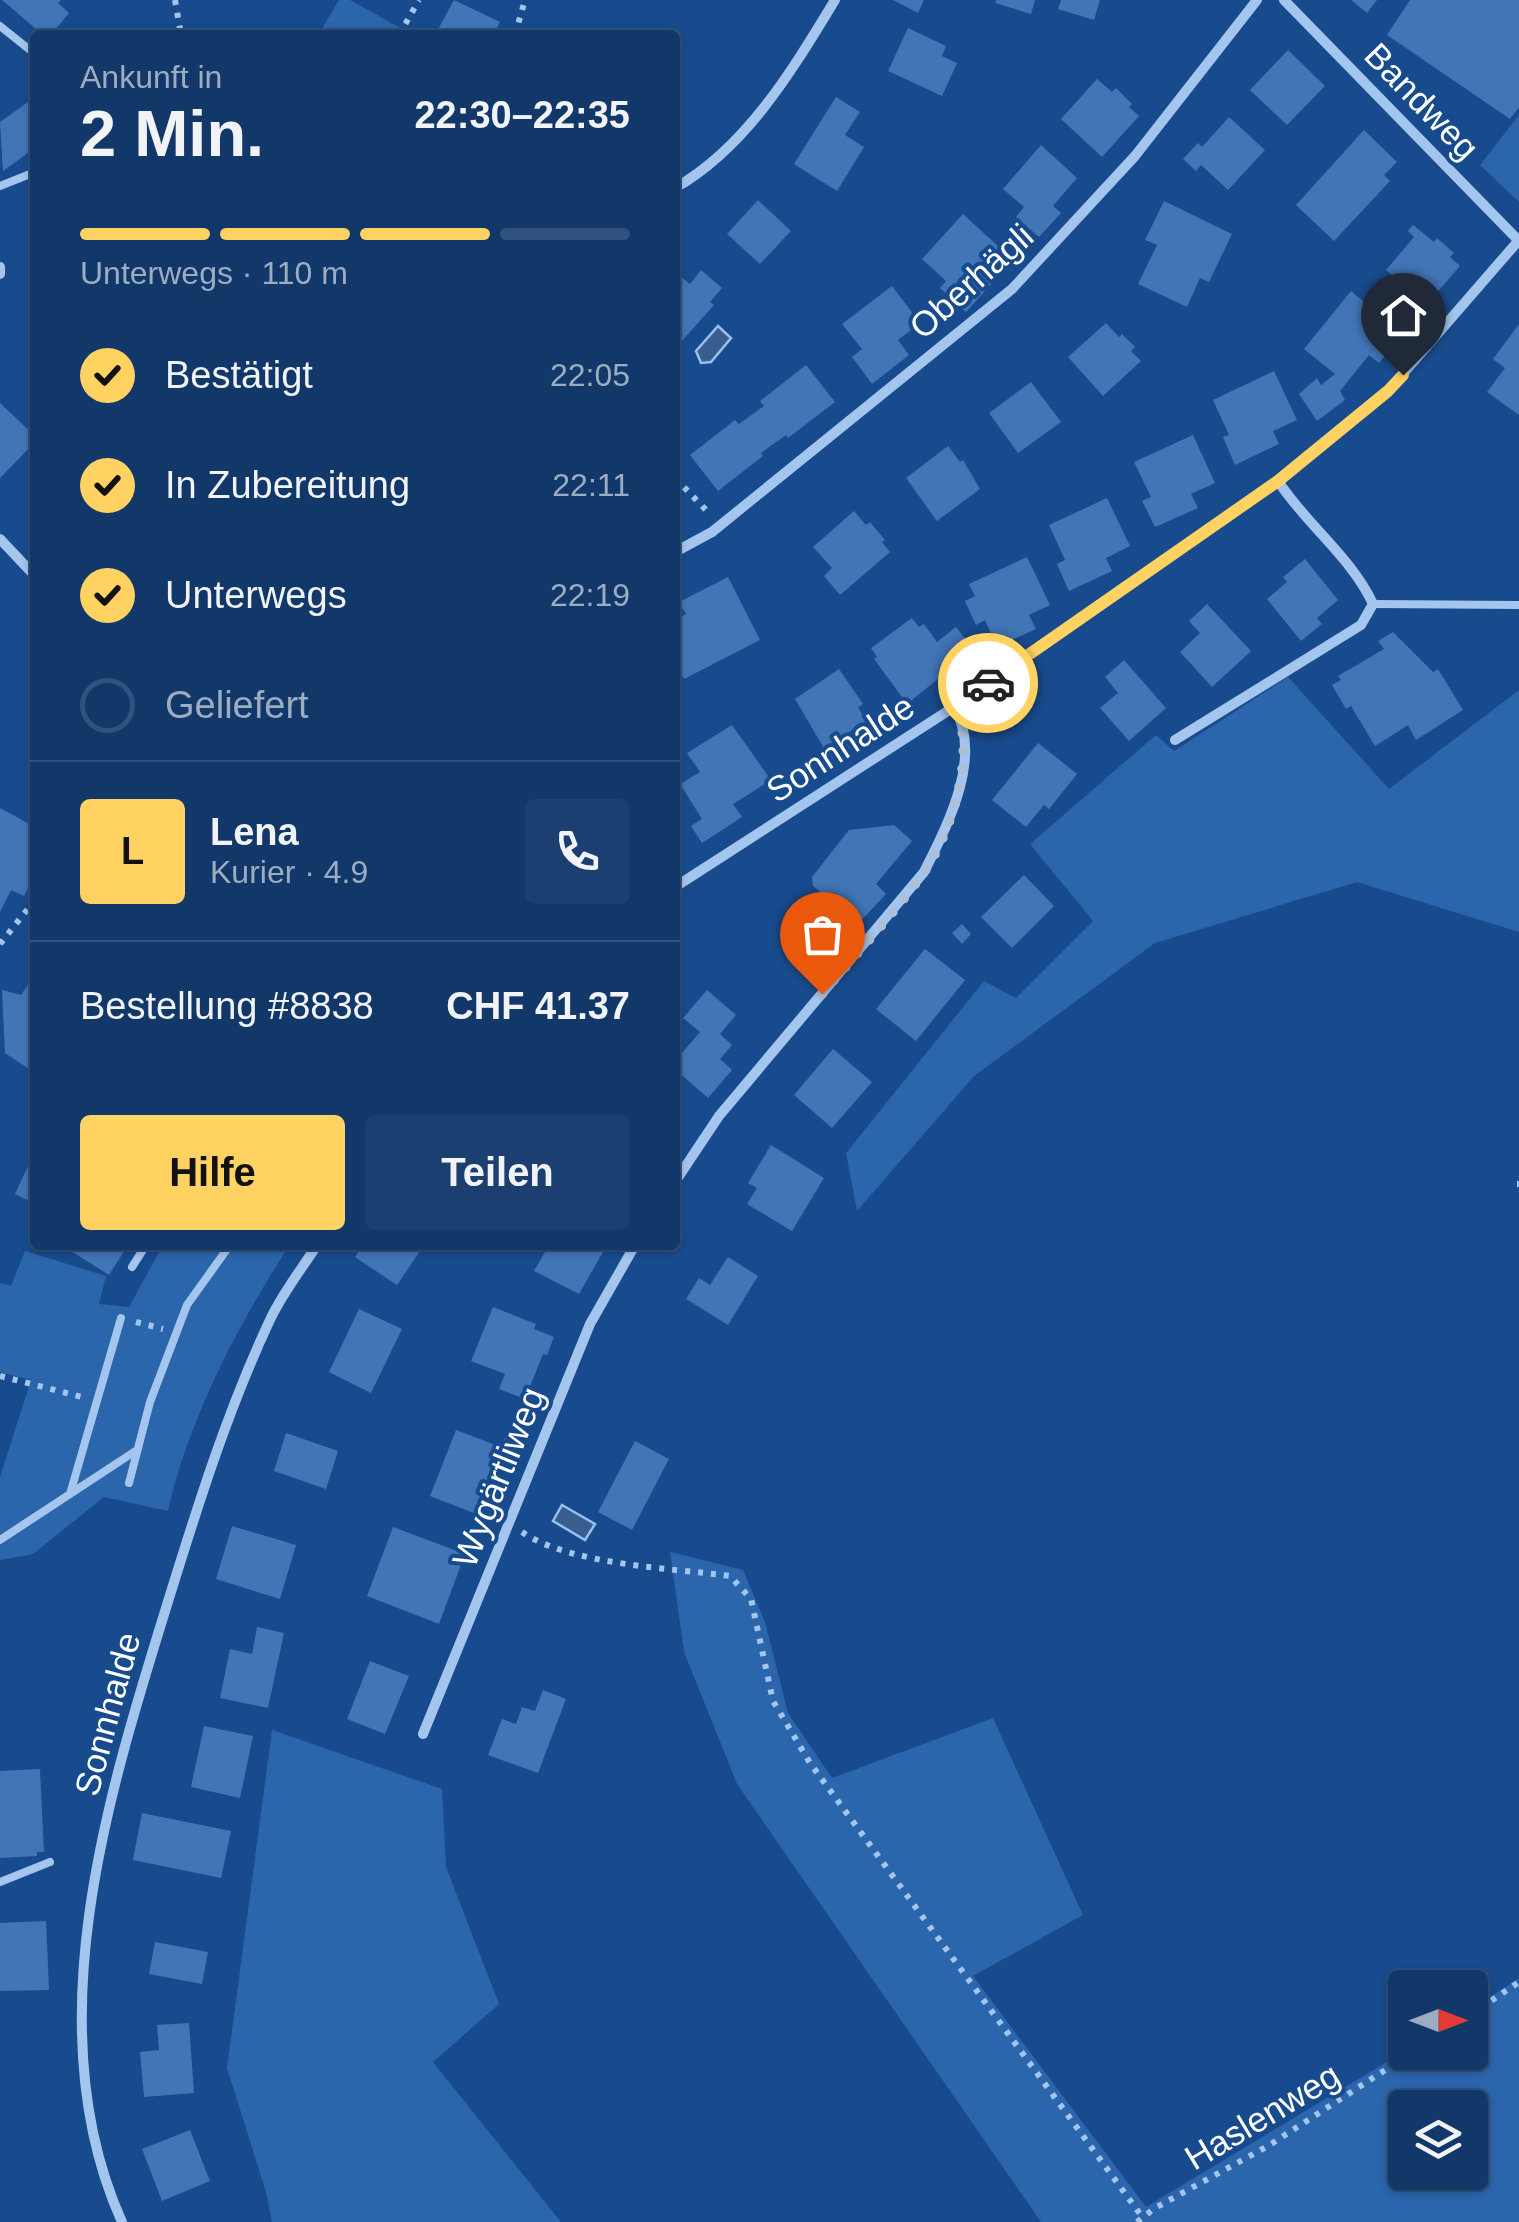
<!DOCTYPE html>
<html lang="de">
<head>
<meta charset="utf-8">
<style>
  body { margin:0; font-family:Helvetica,sans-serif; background:#1b3f70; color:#f1f3f6; height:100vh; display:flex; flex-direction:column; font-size:38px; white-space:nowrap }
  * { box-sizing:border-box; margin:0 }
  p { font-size:32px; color:#9cacc1 }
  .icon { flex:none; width:55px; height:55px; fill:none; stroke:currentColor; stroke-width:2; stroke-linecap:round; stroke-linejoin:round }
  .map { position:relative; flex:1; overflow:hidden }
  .details { position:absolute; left:30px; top:30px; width:650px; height:1220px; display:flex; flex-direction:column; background:#12386a; border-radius:10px; box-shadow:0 2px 8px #0004,0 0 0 2px #31527e }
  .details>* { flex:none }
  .needle { width:65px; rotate:90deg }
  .tools { position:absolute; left:1388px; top:1970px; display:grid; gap:20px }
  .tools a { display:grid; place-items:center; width:100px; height:100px; border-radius:10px; background:#12386a; box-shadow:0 2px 8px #0004,0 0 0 2px #31527e; font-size:50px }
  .pin { position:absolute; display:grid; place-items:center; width:85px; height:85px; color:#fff; margin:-102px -42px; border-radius:50% 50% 50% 0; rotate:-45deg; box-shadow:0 0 10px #0007 }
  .pin .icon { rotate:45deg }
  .courier { position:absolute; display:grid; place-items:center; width:100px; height:100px; margin:-50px; border:8px solid #ffd261; border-radius:50%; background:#fff; color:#222; box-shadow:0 2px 12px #0007 }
  .summary em { font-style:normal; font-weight:700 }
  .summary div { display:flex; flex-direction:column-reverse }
  .summary { display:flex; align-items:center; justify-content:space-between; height:170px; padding:0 50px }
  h1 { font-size:65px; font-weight:700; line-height:75px }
  .bar { display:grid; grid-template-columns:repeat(4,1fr); gap:15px 10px; align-content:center; height:120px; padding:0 50px }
  .bar i { height:12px; border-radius:8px; background:#31527e }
  .bar .selected { background:#ffd261 }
  .bar p { grid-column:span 4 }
  .line { display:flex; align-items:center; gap:25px; padding:0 50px; border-top:2px solid #31527e }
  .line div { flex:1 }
  .round { display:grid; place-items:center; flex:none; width:105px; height:105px; border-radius:10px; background:#1b3f70 }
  ol { padding:0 50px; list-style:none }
  li { display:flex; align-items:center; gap:30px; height:110px }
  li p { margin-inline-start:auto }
  li .icon { padding:10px; border-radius:50%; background:#ffd261; color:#111; stroke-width:4 }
  li:last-child { color:#9cacc1 }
  li i { width:55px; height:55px; border:5px solid #31527e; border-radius:50% }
  .primary-button { display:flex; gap:20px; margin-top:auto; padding:20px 50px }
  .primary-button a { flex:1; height:115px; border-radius:10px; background:#ffd261; color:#111; font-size:40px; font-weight:700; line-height:115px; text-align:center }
  .primary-button a+a { background:#1b3f70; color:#f1f3f6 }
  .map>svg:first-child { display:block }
  .green { fill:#2b65ab; fill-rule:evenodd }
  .water { fill:#395e8e; stroke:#96c0f1; stroke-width:2.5 }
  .building { fill:#4175b5 }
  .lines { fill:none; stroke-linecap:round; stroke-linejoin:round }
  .path { stroke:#a3c5ee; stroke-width:6; stroke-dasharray:5 8; stroke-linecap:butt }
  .service { stroke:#a3c5ee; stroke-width:8 }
  .minor { stroke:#a3c5ee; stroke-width:10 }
  .done { stroke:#aec0d7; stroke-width:10; stroke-dasharray:0 18 }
  .route { stroke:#ffd261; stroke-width:12 }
  .labels { text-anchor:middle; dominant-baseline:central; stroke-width:8; stroke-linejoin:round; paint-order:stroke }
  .street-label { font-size:35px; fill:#fff; stroke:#184b8d }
</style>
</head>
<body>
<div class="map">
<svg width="1519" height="2222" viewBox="0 0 1519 2222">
  <rect width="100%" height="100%" fill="#184b8d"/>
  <path class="green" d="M 339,0 L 350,0 L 413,35 L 318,35 Z
    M 1519,115 L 1519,202 L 1480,165 Z
    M 1288,677 L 1389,789 L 1519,690 L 1519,932 L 1357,882 L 1155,943 L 974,1076 L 857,1211 L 846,1153 L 984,981 L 1016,998 L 1093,921 L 1030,844 L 1156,735 L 1174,751 Z
    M 163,1245 L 282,1245 L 285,1252 C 235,1331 189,1419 168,1511 L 104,1497 L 33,1554 L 0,1560 L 0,1477 L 31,1380 L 0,1372 L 0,1283 L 11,1286 L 25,1251 L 106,1276 L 99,1304 L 129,1307 Z
    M 670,1552 L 743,1570 L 765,1622 L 788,1713 L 832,1778 L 993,1718 L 1083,1915 L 973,1976 L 1146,2207 L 1405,2051 L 1470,2052 L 1470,2010 L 1519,1978 L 1519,2222 L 1041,2222 L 737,1784 L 684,1652 ZM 1405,2108 L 1470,2108 L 1470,2172 L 1405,2172 Z
    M 272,1730 L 442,1789 L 446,1867 L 499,2004 L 433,2062 L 561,2222 L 272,2222 L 266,2192 L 227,2068 Z"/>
  <path class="water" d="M 718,326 L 731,338 L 711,362 L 701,363 L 696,351 Z
    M 562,1505 L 595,1524 L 585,1540 L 553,1521 Z"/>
  <path class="building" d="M 2,0 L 61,0 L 58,3 L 69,13 L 51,35 L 43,35 Z
    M 454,0 L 500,22 L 493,35 L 435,35 Z
    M 893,0 L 924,0 L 918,13 Z
    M 996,0 L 1035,0 L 1031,14 L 995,3 Z
    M 1061,0 L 1100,0 L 1094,20 L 1058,9 Z
    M 1351,0 L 1377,0 L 1367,13 Z
    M 1410,0 L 1519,0 L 1519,107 L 1510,119 L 1387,35 Z
    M 908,28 L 946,46 L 942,56 L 957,63 L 942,96 L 888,71 Z
    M 1288,50 L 1325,86 L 1287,125 L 1250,90 Z
    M 1097,79 L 1112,92 L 1116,88 L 1132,104 L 1129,107 L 1139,116 L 1102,157 L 1061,119 Z
    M 35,97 L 35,148 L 3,171 L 0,122 Z
    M 836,97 L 860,112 L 845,135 L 864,147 L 837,191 L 794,164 Z
    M 1229,117 L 1265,150 L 1228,190 L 1201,165 L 1196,171 L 1183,159 L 1198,143 L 1202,147 Z
    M 1364,130 L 1397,162 L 1384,175 L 1390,181 L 1334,241 L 1296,205 Z
    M 1041,145 L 1077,178 L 1053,206 L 1061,213 L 1039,237 L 1016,217 L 1024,207 L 1003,189 Z
    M 758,200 L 791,231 L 760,264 L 727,234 Z
    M 1164,201 L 1232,234 L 1209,282 L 1200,278 L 1187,307 L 1138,284 L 1157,245 L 1145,240 Z
    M 963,214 L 999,247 L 979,270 L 993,282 L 966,312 L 940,288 L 946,281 L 922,259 Z
    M 1413,225 L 1434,242 L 1437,238 L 1454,253 L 1450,257 L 1460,266 L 1426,305 L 1386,270 L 1414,237 L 1408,231 Z
    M 701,270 L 722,288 L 710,302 L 714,305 L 681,342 L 675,337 L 675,272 L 690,284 Z
    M 892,286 L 920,323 L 898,340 L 909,355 L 872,384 L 852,357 L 862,349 L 842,324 Z
    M 1351,291 L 1382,317 L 1390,307 L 1411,324 L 1379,363 L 1369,355 L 1340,391 L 1345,400 L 1317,421 L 1299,394 L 1317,378 L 1321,385 L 1335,374 L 1304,349 Z
    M 1106,323 L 1119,337 L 1122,334 L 1135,347 L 1131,351 L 1141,361 L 1103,396 L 1068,357 Z
    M 1519,324 L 1519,415 L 1487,392 L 1505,368 L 1493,359 Z
    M 806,365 L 835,402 L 788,438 L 786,435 L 761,453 L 763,456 L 718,491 L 690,455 L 735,420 L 739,424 L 764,406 L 760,401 Z
    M 1274,371 L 1297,420 L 1273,431 L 1279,444 L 1235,465 L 1223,437 L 1229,435 L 1213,400 Z
    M 1031,382 L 1061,422 L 1018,453 L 989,413 Z
    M 0,403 L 35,436 L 35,442 L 0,478 Z
    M 1193,435 L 1215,483 L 1191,494 L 1198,508 L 1155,527 L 1142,501 L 1151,497 L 1134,462 Z
    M 948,446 L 960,462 L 963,460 L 980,489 L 937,521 L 906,478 Z
    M 1107,498 L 1130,546 L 1106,558 L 1112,571 L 1069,591 L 1057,564 L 1065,560 L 1049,525 Z
    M 854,511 L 866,525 L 870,522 L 885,540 L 882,542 L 890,552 L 840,595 L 824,576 L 832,568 L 813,547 Z
    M 1027,557 L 1050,605 L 1029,615 L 1036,629 L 992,649 L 989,642 L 994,640 L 985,620 L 976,625 L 965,601 L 975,596 L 969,584 Z
    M 1305,559 L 1338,600 L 1317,618 L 1322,624 L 1301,641 L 1267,599 L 1287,582 L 1283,577 Z
    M 728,577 L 760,640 L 684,679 L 675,662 L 675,620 L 686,614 L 679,602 Z
    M 1207,604 L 1251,651 L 1212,687 L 1180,652 L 1200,633 L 1189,621 Z
    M 912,618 L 919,627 L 924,624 L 937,642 L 956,627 L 974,650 L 907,704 L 874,659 L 877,657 L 871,648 Z
    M 1393,632 L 1433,672 L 1438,669 L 1463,710 L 1416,740 L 1408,725 L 1375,746 L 1351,706 L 1346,709 L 1332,685 L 1341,680 L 1338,676 L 1384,649 L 1378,641 Z
    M 1124,660 L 1166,708 L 1129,741 L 1100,708 L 1118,693 L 1105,677 Z
    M 839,669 L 863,704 L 858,707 L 866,721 L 846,734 L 853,746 L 831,760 L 795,699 Z
    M 732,725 L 771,780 L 733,804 L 742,817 L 702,843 L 691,826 L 702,819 L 680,784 L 700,772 L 687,753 Z
    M 1038,743 L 1077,774 L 1049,809 L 1044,805 L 1026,827 L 992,800 Z
    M 0,808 L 35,827 L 35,840 L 28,854 L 35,857 L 35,874 L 24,896 L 11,890 L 0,912 Z
    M 894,825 L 912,841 L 876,884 L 886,894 L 854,928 L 836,912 L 835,904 L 813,886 L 812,877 L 849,830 Z
    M 1024,875 L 1054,906 L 1012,948 L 981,917 Z
    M 962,924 L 971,934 L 962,944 L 952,933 Z
    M 925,949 L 965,980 L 916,1041 L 876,1009 Z
    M 35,974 L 35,1073 L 5,1053 L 2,990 L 21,995 Z
    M 707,990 L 736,1015 L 720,1034 L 732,1045 L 720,1059 L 732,1070 L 708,1098 L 675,1069 L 675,1061 L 700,1032 L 683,1018 Z
    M 833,1049 L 872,1082 L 832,1128 L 794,1095 Z
    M 771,1145 L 824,1178 L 792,1231 L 747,1204 L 757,1188 L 748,1183 Z
    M 35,1151 L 35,1204 L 15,1194 Z
    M 67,1245 L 128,1245 L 109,1275 L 66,1248 Z
    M 363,1245 L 424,1245 L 397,1285 L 355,1257 Z
    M 549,1245 L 607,1245 L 579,1294 L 534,1271 Z
    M 728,1257 L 758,1276 L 728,1325 L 686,1299 L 699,1278 L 710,1285 Z
    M 493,1307 L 536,1324 L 534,1329 L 554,1337 L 547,1355 L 543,1354 L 525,1399 L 499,1389 L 505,1374 L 471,1361 Z
    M 359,1309 L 402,1329 L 371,1393 L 329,1372 Z
    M 456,1430 L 501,1447 L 508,1430 L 521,1435 L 513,1457 L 503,1454 L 479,1515 L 430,1496 Z
    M 286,1433 L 338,1451 L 326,1489 L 274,1471 Z
    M 635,1441 L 669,1459 L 632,1530 L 598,1512 Z
    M 232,1526 L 296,1545 L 280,1599 L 216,1579 Z
    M 393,1527 L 465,1554 L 439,1624 L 367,1596 Z
    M 257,1627 L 284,1633 L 268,1708 L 220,1698 L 230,1649 L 252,1654 Z
    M 370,1661 L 409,1676 L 385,1734 L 347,1719 Z
    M 543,1690 L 566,1699 L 538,1773 L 488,1755 L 502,1719 L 516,1724 L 522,1707 L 535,1711 Z
    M 204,1726 L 253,1736 L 240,1798 L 191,1787 Z
    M 40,1769 L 44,1852 L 37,1852 L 37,1856 L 0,1858 L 0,1771 Z
    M 142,1813 L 231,1831 L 221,1878 L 133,1860 Z
    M 46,1921 L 49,1990 L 0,1991 L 0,1923 Z
    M 155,1942 L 208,1952 L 202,1984 L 149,1974 Z
    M 189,2023 L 194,2093 L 144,2097 L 140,2052 L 159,2050 L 157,2025 Z
    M 190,2130 L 210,2181 L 162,2201 L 142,2149 Z"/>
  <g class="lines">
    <path class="path" d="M 175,0 L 181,35
      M 399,35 L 419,0
      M 515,35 L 525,0
      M 675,478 L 709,513
      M 0,944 L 35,900
      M 1517,1184 L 1519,1184
      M 136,1322 L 163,1329
      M 0,1376 L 82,1397
      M 522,1532 C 570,1565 671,1568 730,1576 L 751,1599 L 773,1701 L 810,1763 L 1143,2218
      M 1470,2015 L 1519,1982
      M 1137,2222 L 1155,2208 L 1268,2146 L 1413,2052"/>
    <path class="service" d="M 0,26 L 30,50
      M 0,186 L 35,172
      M 1373,604 L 1519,605
      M 132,1267 L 146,1245
      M 129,1483 L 150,1402 L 187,1305 L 230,1245
      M 70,1494 L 121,1318
      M 0,1540 L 137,1450
      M 0,1882 L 50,1862"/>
    <path class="minor" d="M 1284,0 L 1519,241
      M 675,188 C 747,147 793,69 835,0
      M 0,267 L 0,274
      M 0,539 L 35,576
      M 675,552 L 712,532 L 1012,289 L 1135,156 L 1257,0
      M 1175,740 L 1361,625 L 1373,604 C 1352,558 1306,524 1278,481
      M 675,887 L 954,707 L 1278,481 L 1388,391 L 1519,240
      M 675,1182 L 719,1116 L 924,872 C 947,826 984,757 954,707
      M 423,1734 L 590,1324 L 635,1245
      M 122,2222 C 35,2030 107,1798 166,1608 C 196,1511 226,1414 269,1322 C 281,1295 301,1270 317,1245"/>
  </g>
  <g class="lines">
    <path class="done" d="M 822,994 C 855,955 891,917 922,875 C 950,837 979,750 954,707 L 988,683"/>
    <path class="route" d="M 988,683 L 1278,481 L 1388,391 L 1403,375"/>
  </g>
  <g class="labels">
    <g class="street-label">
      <text transform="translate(1422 101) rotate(46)">Bandweg</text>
      <text transform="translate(971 281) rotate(-42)">Oberhägli</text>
      <text transform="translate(840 748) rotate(-33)">Sonnhalde</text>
      <text transform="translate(498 1477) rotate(-68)">Wygärtliweg</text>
      <text transform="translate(107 1714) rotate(-75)">Sonnhalde</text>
      <text transform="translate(1262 2116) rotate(-31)">Haslenweg</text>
    </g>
  </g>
</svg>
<div class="tools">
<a><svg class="needle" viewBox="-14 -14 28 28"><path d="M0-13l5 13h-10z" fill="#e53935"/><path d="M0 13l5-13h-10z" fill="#9cacc1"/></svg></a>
<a><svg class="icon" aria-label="layers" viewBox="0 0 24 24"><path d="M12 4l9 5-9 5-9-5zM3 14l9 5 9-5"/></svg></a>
</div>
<div class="pin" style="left:822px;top:994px;background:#ea580c"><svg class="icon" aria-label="bag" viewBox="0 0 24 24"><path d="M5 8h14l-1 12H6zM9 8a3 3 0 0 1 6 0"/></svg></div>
<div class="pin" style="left:1403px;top:375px;background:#1f2937"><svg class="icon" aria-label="home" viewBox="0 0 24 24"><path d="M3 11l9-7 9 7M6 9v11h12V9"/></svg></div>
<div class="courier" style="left:988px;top:683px"><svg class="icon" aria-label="car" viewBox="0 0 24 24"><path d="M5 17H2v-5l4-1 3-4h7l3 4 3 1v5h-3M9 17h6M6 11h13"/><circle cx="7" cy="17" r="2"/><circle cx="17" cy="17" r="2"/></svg></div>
<section class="details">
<div class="summary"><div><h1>2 Min.</h1><p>Ankunft in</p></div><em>22:30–22:35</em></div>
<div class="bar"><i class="selected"></i><i class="selected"></i><i class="selected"></i><i></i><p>Unterwegs · 110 m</p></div>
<ol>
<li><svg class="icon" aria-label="check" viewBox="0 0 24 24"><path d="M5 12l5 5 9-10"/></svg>Bestätigt<p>22:05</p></li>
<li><svg class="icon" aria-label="check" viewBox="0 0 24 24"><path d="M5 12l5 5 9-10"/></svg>In Zubereitung<p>22:11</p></li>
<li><svg class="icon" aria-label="check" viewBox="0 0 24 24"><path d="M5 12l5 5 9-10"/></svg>Unterwegs<p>22:19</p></li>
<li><i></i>Geliefert</li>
</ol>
<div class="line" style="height:180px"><b class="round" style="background:#ffd261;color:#111">L</b><div><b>Lena</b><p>Kurier · 4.9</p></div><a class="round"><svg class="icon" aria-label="phone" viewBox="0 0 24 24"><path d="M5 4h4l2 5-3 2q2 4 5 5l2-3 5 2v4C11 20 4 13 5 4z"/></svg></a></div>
<div class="line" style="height:130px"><div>Bestellung #8838</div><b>CHF 41.37</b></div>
<div class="primary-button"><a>Hilfe</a><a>Teilen</a></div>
</section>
</div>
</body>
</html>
